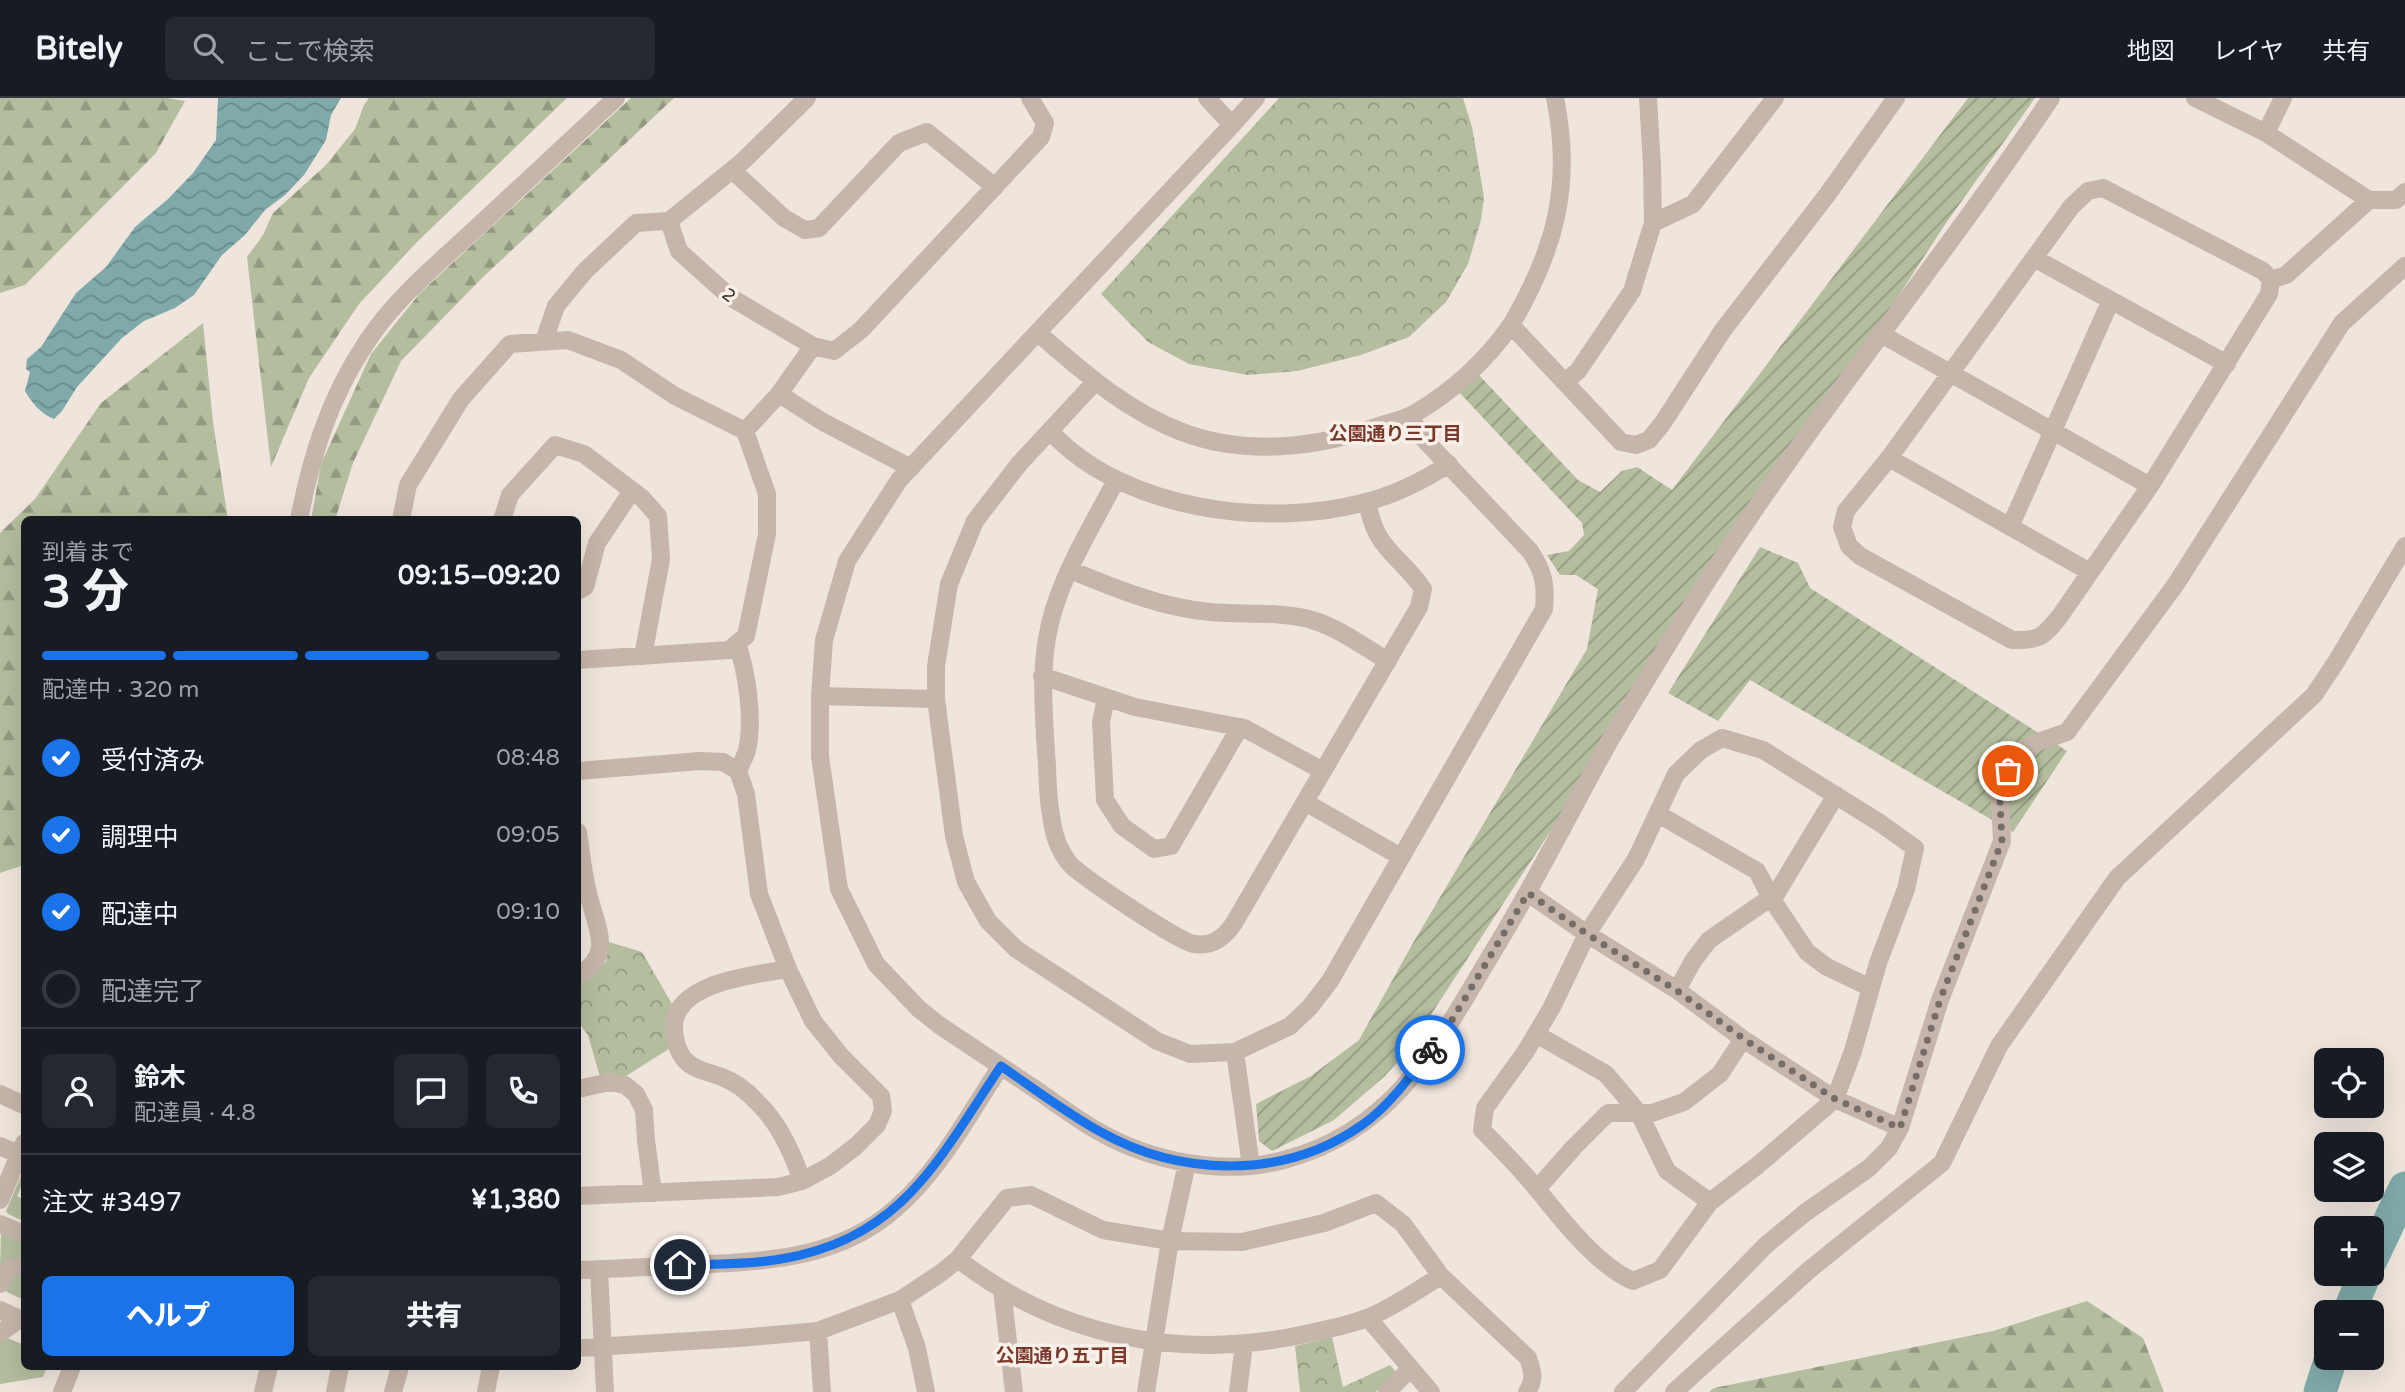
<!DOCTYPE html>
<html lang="ja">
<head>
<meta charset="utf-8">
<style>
  body { margin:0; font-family:"Varela Round","Noto Sans JP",sans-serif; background:#242831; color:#f1f3f6; height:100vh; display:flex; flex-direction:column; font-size:26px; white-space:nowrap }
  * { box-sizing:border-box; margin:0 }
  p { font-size:23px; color:#9ea1a6 }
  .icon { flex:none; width:38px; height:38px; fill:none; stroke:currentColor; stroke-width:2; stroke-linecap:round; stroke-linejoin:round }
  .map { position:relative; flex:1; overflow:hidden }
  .sheet { position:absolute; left:21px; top:418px; width:560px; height:854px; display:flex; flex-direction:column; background:#171b24; border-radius:10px; box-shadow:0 7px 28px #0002 }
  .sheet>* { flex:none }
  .controls { position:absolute; left:2314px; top:950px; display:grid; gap:14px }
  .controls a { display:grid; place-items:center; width:70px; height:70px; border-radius:10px; background:#171b24; box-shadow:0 7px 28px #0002; font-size:35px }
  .pin { position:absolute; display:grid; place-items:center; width:60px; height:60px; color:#fff; margin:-30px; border:4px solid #fff; border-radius:50%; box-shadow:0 2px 7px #0007 }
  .courier { position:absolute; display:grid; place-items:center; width:70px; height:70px; margin:-35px; border:5px solid #1a73e8; border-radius:50%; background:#fff; color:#222; box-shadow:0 2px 9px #0007 }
  .headline em { font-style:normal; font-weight:800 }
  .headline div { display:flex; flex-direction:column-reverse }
  .headline { display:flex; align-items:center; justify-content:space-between; height:119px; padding:0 21px }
  h1 { font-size:46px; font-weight:800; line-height:52px }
  .bar { display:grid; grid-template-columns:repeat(4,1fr); gap:10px 7px; align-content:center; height:84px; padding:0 21px }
  .bar i { height:9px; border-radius:5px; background:#363941 }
  .bar .active { background:#1a73e8 }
  .bar p { grid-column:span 4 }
  .line { display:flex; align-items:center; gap:18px; padding:0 21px; border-top:2px solid #363941 }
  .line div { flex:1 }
  .round { display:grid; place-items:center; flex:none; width:74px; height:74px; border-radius:10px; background:#242831 }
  ol { padding:0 21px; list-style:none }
  li { display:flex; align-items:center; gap:21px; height:77px }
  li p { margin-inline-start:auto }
  li .icon { padding:7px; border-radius:50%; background:#1a73e8; color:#fff; stroke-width:4 }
  li:last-child { color:#9ea1a6 }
  li i { width:38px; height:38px; border:4px solid #363941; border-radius:50% }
  .button { display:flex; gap:14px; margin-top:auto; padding:14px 21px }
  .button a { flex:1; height:80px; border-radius:10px; background:#1a73e8; color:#fff; font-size:28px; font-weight:800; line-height:80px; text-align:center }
  .button a+a { background:#242831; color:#f1f3f6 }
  header { display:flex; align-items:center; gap:42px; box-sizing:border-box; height:98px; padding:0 35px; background:#171b24; border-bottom:2px solid #363941 }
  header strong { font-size:33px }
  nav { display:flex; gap:38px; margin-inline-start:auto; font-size:24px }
  .search { width:490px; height:63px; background:#242831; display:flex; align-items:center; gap:18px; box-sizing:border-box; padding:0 24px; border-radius:10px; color:#9ea1a6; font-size:26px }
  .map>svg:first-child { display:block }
  .grass { fill:#b4bd9e }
  .forest { fill:url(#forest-firs) }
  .park { fill:url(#park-crowns) }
  .garden { fill:url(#garden-furrows) }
  .water { fill:url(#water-waves) }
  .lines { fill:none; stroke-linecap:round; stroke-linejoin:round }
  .river { stroke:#7faaa9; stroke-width:33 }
  .minor { stroke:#c6b5aa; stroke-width:18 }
  .done { stroke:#756d68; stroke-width:7; stroke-dasharray:0 12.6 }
  .route { stroke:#1a73e8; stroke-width:9 }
  .labels { text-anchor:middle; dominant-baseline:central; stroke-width:7; stroke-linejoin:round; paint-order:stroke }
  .street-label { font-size:18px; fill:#342c29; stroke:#f8f0e9 }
  .neighbourhood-label { font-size:19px; font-weight:bold; fill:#7b382a; stroke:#f8f0e9 }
</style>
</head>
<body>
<header>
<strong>Bitely</strong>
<div class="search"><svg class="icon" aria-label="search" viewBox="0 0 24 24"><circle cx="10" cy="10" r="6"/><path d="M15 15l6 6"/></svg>ここで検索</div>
<nav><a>地図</a><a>レイヤ</a><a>共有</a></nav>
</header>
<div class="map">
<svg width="2405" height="1294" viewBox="0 0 2405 1294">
  <defs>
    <pattern id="forest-firs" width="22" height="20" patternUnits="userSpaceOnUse" patternTransform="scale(1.75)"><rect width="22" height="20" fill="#b4bd9e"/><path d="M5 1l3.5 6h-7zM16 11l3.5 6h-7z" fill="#939a81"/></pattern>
    <pattern id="park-crowns" width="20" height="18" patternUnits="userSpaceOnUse" patternTransform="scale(1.75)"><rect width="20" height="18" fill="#b4bd9e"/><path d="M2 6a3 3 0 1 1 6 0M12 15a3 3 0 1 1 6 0" fill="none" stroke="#939a81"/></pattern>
    <pattern id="garden-furrows" width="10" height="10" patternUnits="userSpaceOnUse" patternTransform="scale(1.75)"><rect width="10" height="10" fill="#b4bd9e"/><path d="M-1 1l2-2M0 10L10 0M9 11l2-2" fill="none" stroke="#939a81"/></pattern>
    <pattern id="water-waves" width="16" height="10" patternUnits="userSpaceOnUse" patternTransform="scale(1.75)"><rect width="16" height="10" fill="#7faaa9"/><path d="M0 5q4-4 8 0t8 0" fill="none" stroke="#698b8a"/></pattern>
  </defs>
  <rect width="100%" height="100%" fill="#efe5dd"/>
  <path class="grass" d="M 24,1071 L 24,1091 L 21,1090 L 17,1098 L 24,1102 L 24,1113 L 21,1122 L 8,1116 L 6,1113 Z
    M 1,1135 L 24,1145 L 24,1164 C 14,1163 5,1160 0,1170 Z
    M 24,1173 L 24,1202 L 5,1193 L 3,1188 L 7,1176 Z
    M 5,1239 L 24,1247 L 24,1269 L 47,1269 L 43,1279 L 0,1286 L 0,1243 Z"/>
  <path class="forest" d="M 0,0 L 167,0 L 185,3 L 156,55 L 25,187 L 0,195 Z
    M 369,0 L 567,0 L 418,143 L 359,206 L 309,280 L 271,369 L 247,159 L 263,137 L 273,115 L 326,67 L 355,31 L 364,7 Z
    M 631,0 L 674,0 L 481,181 L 401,263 L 353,365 L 335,422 L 311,422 L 321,366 L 371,256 L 420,195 Z
    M 203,225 L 213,324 L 228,422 L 24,422 L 24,767 L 0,775 L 0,435 L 35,401 L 101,305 Z
    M 2087,1203 L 2143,1240 L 2164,1294 L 1709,1294 L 1714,1290 L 1993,1233 Z"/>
  <path class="park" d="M 1279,0 L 1463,0 L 1472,29 L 1484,99 L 1481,122 L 1468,166 L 1446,204 L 1409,239 L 1361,257 L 1297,273 L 1248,277 L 1189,266 L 1148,244 L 1101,196 Z
    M 609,844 L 642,854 L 672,906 L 668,920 L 672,949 L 626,978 L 600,979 L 588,937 L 578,924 L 578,882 L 589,878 L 606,864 Z
    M 1332,1239 L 1343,1289 L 1390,1267 L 1396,1274 L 1376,1294 L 1300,1294 L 1295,1248 Z"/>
  <path class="garden" d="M 1968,0 L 2035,0 L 1946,125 L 1408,952 L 1385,978 L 1334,1022 L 1272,1053 L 1259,1043 L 1256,1006 L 1311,978 L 1359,942 L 1413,845 L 1587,551 L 1598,491 L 1576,477 L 1560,477 L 1547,457 L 1569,453 L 1584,437 L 1582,425 L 1457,292 L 1477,275 L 1578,382 L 1600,394 L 1622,373 L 1637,369 L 1672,392 Z
    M 1760,449 L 1798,465 L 1810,490 L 2067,653 L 2013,734 L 1750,582 L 1718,623 L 1668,595 Z"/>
  <path class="water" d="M 218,0 L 341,0 L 331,17 L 326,42 L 304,77 L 285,97 L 265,112 L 245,137 L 222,157 L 194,197 L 175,210 L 144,223 L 122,240 L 77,289 L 62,313 L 54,321 C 41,316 32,305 25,293 L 30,274 L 26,271 L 27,261 L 41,249 L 76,195 L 106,169 L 135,129 L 168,101 L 193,75 L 216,42 Z"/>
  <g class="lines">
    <path class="river" d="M 2371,1162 L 2405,1090
      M 2349,1214 L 2365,1176
      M 2320,1294 L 2331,1260"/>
    <path class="minor" d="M 1207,0 L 1232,27 L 1256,0
      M 1555,0 C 1573,87 1555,152 1511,227 L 1621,344 L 1636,347 L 1649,342 L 1662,326 L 1723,232 L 1827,97 L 1896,0
      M 2195,0 L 2266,35 L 2369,102 L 2396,102 L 2405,94
      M 1232,27 L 899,382 L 847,463 L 824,542 L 820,598 L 820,658 L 839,791 L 876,866 L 919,911 L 939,927 C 970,948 1001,968 1032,989 C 1053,1003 1074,1019 1096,1032 C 1151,1064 1225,1079 1287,1061 C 1331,1049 1371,1024 1402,990 C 1440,948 1467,896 1497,847 C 1537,781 1571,712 1609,644 C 1635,600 1662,556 1689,512 C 1799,334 1935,174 2051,0
      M 2266,35 L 2283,0
      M 732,72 L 784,120 L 805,132 L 819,130 L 899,45 L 927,34 L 995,89
      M 2103,90 L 2263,173 L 2271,182 L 2269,196 L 2150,388 L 2060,518 C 2043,539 2040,543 2012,542 L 1860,458 L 1849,448 L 1842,429 L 1846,413 L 1889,360 L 2071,109 L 2088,93 Z
      M 669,123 L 679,153 L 730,199 L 813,248
      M 1653,125 L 1693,106 L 1775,0
      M 2034,160 L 2227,266
      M 2271,182 L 2286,177 L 2369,102
      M 1038,235 C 1082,273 1126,313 1182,334 C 1245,358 1317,350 1379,328 C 1390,324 1403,322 1414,316 C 1453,293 1485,264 1511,227
      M 1881,236 L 2150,388
      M 544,243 L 556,208 L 585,173 L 636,125 L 669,123 L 742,64 L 807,0
      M 1565,284 L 1578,273 L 1632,193 L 1653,125 L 1652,68 L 1648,0
      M 779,296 L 813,248 L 834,253 L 861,232 L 1041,39 L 1045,25 L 1030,0
      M 745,333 L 779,296 L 823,324 L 911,370
      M 1051,334 C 1123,412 1267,431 1366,404 C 1394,397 1424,382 1449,366
      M 1889,360 L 2090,474
      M 1116,382 C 1095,423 1067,468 1054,511 C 1039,558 1043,605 1046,654 C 1048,675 1047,697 1051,717 C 1053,735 1058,752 1070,766 C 1082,779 1179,844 1194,846 C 1212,849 1225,839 1234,825 L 1419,509 L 1423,491 C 1409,469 1385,454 1375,431 C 1371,422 1369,413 1367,404
      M 299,422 C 311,358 330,299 366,245 C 394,202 435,168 472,134 C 520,89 568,45 616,0
      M 401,422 L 408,387 L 461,301 L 510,246 L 568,242 L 621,262 L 675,298 L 745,333 L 767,396 L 767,436 L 746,538 L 729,552 L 578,562
      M 502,422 L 510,397 L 555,347 L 584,356 L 642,400 L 658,418 L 661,461 L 643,558
      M 2010,429 L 2111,202
      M 1070,472 C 1115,490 1161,510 1210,514 C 1240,517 1284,513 1312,522 C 1339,530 1364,549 1388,563
      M 578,493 L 585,489 L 597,445 L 632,393
      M 737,545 C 747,575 754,621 747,652 C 745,659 741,666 738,673
      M 1042,578 L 1135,609 L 1244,630 L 1323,673
      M 820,598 L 936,601 L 936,568 L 949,486 L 975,423 L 1019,366 L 1095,284
      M 1106,600 L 1101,624 L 1105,702 L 1122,728 L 1154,751 L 1171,748 L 1240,629
      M 936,601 L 954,738 L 966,784 L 988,823 L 1016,851 L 1157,943 L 1190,956 L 1235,954
      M 1722,640 L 1763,652 L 1880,725 L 1915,750 L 1906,791 L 1878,865 L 1853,953 L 1835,1001 L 1758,1067 L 1710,1104 L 1660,1172 L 1633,1183 C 1594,1166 1559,1117 1531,1084 C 1516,1066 1499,1049 1482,1032 L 1485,1010 L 1526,953 L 1552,909 L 1587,836 L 1636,761 L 1676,676 L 1701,652 Z
      M 578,673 L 700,663 L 723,664 L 738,673 L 746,696 L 759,796 L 788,871 L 813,923 L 841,958 L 881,998 L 883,1013 L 877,1027 L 856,1048 L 830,1068 L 802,1083 L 778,1089 L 578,1098
      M 1305,704 L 1401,759
      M 1658,716 L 1757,773 L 1771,800 L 1807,854 L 1827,869 L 1871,890
      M 578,734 C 581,754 583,775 588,795 C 595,827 616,857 578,877
      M 1528,795 L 1587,836 L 1677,892 L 1743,941 L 1835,1001 L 1900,1030 L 1889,1050 L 1869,1070 L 1806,1114 L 1766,1147 L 1623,1294
      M 788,871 C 755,877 672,884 674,931 C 674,940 678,954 684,961 C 693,972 709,974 722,979 C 735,984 748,994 757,1004 C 778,1024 793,1056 802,1083
      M 1677,892 L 1693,863 L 1709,842 L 1776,796 L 1836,697
      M 1536,936 L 1606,976 L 1639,1015 L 1667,1073 L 1710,1104
      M 578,991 L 609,984 L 625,987 L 636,996 L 644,1012 L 646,1042 L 653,1095
      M 0,996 L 24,1007
      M 1900,1030 L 1940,902 L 2002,743 L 2000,703 L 2009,670 L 2035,645 L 2067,634 L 2176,486 L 2342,225 L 2405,168
      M 0,1048 L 24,1059
      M 1251,1068 L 1235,954 L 1290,928 L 1310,909 L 1330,883 L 1544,511 C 1546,486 1544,474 1530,453 L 1419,336 L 1411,318
      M 1537,1091 L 1574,1049 L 1608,1015 L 1652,1015 L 1684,1004 L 1720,976 L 1743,941
      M 0,1102 L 24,1045
      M 0,1126 L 24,1136
      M 958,1161 L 1007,1100 L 1031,1097 L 1103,1132 L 1170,1143 L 1242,1144 L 1324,1125 L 1376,1105 L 1403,1126 L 1441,1178
      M 599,1171 L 605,1294
      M 578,1172 C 617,1171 656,1168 695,1167 C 768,1163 839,1161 896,1110 C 940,1072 969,1016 1001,968
      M 0,1186 C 5,1173 10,1167 24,1169
      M 1002,1192 L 1014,1294
      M 900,1202 L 917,1250 L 926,1294
      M 0,1212 L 24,1223
      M 1368,1220 L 1431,1294
      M 818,1233 L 822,1294
      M 0,1235 L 20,1221
      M 578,1250 L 739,1240 L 818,1233 L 900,1202 L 941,1175 L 958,1161 C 1059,1240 1185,1264 1310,1235 C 1329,1231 1349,1227 1367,1220 C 1393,1210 1417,1192 1441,1178 L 1528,1260 C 1533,1274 1535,1282 1527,1294
      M 62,1294 L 72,1269
      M 263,1294 L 269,1269
      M 335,1294 L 340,1269
      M 393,1294 L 400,1269
      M 486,1294 L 491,1269
      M 1146,1294 L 1170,1143 L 1187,1065
      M 1238,1294 L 1244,1246
      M 1387,1294 L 1410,1271
      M 1674,1294 L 1809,1172 L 1942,1065 L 1999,948 L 2117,780 L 2314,597 L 2336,564 L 2405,448"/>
  </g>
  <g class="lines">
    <path class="done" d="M 1430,952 L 1446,932 L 1528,795 L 1587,836 L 1676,892 L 1744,941 L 1835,1001 L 1900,1030 L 1940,902 L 2002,743 L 2000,703 L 2008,673"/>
    <path class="route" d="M 680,1167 C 713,1166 748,1167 781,1161 C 903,1140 938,1062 1001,968 C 1033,990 1065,1014 1099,1033 C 1180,1079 1284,1082 1362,1027 C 1389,1008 1410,979 1430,952"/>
  </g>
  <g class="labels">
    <g class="street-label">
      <text transform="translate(729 197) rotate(37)">2</text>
    </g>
    <g class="neighbourhood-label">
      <text x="1395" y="336">公園通り三丁目</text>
      <text x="1062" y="1258">公園通り五丁目</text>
    </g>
  </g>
</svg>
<div class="controls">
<a><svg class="icon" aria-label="locate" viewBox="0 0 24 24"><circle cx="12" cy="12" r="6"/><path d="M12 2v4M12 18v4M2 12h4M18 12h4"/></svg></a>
<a><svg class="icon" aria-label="layers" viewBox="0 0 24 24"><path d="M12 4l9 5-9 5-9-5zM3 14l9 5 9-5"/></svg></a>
<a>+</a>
<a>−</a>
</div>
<div class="pin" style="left:2008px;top:673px;background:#ea580c"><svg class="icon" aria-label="bag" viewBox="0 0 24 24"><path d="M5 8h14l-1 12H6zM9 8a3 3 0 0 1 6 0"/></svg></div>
<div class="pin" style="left:680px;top:1167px;background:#1f2937"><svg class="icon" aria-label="home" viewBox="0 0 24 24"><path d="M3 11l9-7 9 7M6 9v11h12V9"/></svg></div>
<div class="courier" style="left:1430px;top:952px"><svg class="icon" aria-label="bike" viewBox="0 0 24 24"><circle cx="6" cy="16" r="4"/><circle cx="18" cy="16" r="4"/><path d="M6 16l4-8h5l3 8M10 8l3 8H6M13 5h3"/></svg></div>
<section class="sheet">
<div class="headline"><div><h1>3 分</h1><p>到着まで</p></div><em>09:15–09:20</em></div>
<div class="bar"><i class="active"></i><i class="active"></i><i class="active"></i><i></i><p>配達中 · 320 m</p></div>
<ol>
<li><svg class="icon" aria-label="check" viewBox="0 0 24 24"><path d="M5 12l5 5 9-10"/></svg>受付済み<p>08:48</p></li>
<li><svg class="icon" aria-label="check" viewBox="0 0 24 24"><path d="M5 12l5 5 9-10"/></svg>調理中<p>09:05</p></li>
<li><svg class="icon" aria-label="check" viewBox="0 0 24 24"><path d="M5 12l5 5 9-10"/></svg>配達中<p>09:10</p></li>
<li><i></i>配達完了</li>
</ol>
<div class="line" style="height:126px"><a class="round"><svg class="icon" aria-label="person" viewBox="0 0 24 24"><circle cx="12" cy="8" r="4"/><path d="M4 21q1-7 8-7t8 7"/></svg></a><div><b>鈴木</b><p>配達員 · 4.8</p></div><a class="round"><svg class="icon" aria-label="chat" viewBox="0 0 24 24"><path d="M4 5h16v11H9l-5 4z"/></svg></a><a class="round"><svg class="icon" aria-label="phone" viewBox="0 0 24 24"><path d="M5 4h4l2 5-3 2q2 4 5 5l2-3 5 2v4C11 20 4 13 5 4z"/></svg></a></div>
<div class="line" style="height:91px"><div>注文 #3497</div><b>¥1,380</b></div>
<div class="button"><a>ヘルプ</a><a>共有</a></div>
</section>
</div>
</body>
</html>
